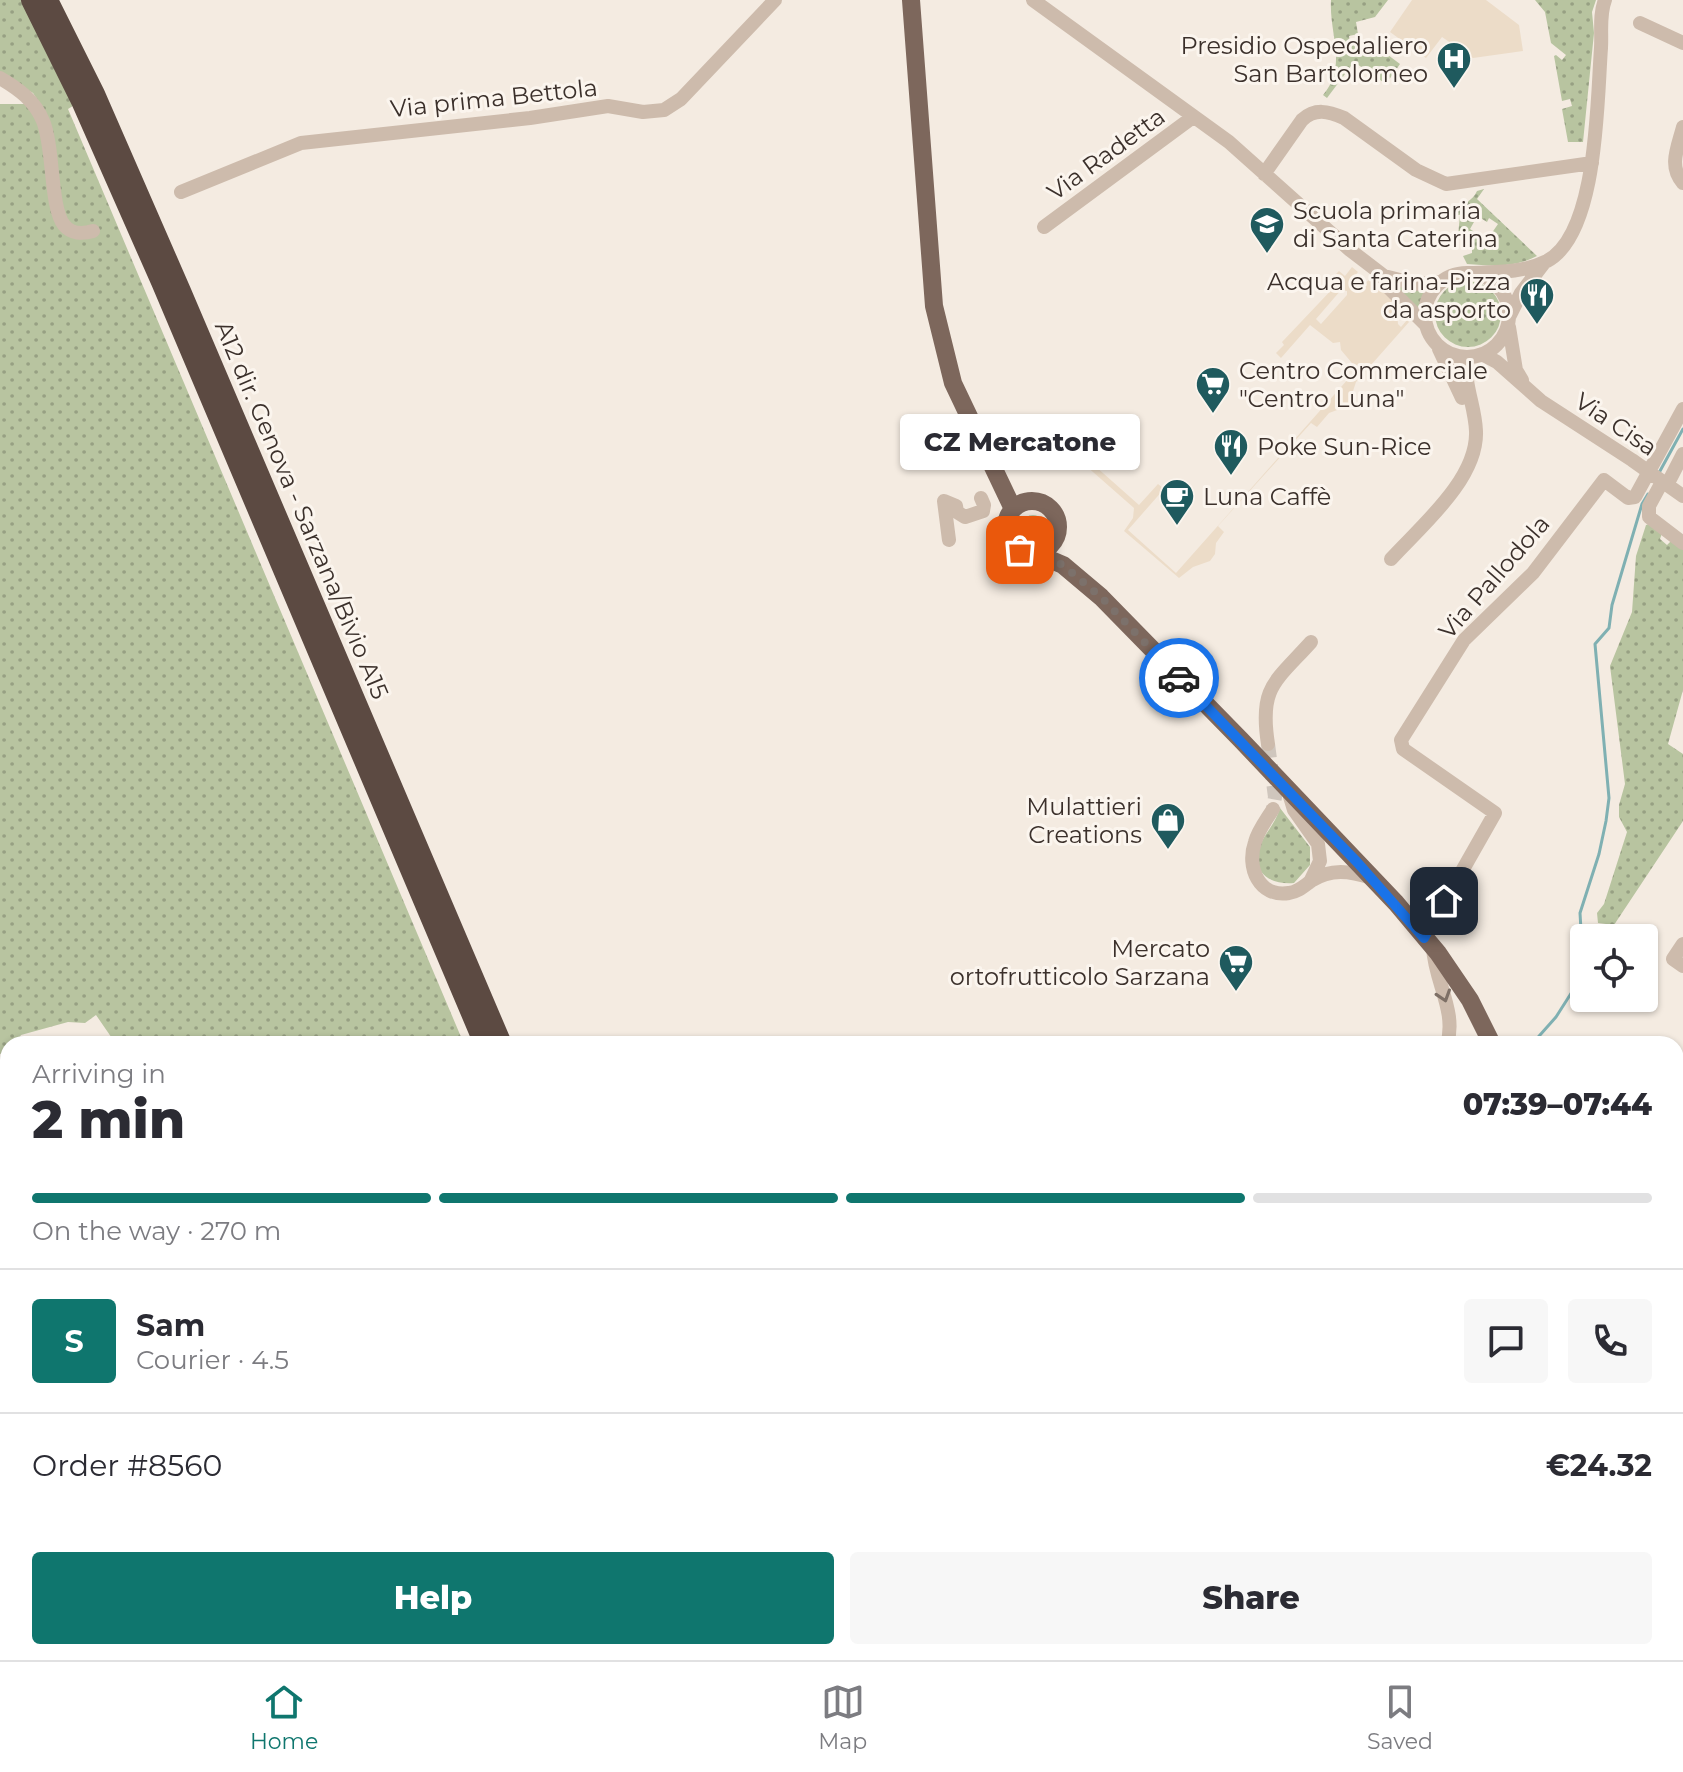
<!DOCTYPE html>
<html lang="en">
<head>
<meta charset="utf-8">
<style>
  body { margin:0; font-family:Montserrat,sans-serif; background:#f7f7f7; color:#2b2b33; height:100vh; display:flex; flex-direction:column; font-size:30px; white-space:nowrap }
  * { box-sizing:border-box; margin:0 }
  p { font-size:26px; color:#7c7c81 }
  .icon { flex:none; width:44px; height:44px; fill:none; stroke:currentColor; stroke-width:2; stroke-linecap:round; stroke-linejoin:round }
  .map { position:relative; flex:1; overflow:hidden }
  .side { position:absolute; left:0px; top:1036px; width:1684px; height:624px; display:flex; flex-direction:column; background:#fff; border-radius:24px 24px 0 0; box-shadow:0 2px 6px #0004 }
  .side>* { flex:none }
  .tools { position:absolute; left:1570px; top:924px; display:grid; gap:16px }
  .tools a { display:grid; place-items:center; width:88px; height:88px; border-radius:8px; background:#fff; box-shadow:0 2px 6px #0004; font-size:40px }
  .pin { position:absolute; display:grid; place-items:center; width:68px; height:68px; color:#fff; margin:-34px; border-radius:16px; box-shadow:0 4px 12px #0006 }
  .courier { position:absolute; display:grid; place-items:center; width:80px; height:80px; margin:-40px; border:6px solid #1a73e8; border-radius:50%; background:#fff; color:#222; box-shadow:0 2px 10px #0007 }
  .bubble { position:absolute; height:56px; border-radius:8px; background:#fff; box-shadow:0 2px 6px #0004; font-size:26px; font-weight:800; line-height:56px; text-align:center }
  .summary em { font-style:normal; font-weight:800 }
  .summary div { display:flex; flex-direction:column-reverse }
  .summary { display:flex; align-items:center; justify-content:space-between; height:136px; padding:0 32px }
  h1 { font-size:52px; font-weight:800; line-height:60px }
  .bar { display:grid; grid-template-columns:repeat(4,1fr); gap:12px 8px; align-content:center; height:96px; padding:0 32px }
  .bar i { height:10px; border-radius:6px; background:#e1e1e2 }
  .bar .current { background:#0f766e }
  .bar p { grid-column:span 4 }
  .line { display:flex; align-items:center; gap:20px; padding:0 32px; border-top:2px solid #e1e1e2 }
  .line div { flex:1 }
  .round { display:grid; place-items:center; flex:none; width:84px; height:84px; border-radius:8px; background:#f7f7f7 }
  .action { display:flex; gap:16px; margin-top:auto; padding:16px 32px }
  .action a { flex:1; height:92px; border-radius:8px; background:#0f766e; color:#fff; font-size:32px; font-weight:800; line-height:92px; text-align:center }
  .action a+a { background:#f7f7f7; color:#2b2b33 }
  .tabs { display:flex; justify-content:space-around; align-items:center; height:112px; border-top:2px solid #e1e1e2; background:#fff; font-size:22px; color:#7c7c81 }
  .tabs a { display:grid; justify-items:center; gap:4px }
  .tabs .current { color:#0f766e }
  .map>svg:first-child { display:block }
  .grass { fill:url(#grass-dots); fill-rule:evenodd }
  .plaza { fill:#ecdcc8; fill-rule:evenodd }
  .water { fill:#7fb0b2 }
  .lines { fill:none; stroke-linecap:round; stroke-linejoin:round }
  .stream { stroke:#7fb0b2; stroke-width:3 }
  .minor-tunnel { stroke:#cfc6bd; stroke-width:14; stroke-dasharray:14 7; stroke-linecap:butt }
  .minor { stroke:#cdbbac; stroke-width:14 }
  .major { stroke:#7d675c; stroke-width:18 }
  .highway { stroke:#5c4a42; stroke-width:20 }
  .oneway { stroke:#7d6f65 }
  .done { stroke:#7c716b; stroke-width:8; stroke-dasharray:0 14.4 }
  .route { stroke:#1a73e8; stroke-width:10 }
  .labels { text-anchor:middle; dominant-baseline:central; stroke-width:6; stroke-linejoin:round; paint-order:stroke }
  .poi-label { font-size:24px; fill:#3b302b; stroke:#fbf5ee; text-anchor:end }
  .street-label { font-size:24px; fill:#3b302b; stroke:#fbf5ee }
</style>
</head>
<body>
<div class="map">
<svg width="1683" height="1660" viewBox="0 0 1683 1660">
  <defs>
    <pattern id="grass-dots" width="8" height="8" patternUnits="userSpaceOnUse" patternTransform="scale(2)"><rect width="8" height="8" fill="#b8c4a0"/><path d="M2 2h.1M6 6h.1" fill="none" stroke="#97a083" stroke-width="1.8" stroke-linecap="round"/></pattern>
  </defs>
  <rect width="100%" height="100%" fill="#f4ebe1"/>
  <path class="grass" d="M 0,0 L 31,0 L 81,101 L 68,109 L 464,1044 L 116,1044 L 96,1015 L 85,1023 L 68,1022 L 21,1035 L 16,1044 L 8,1044 L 8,1051 L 0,1054 L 0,104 L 40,104 L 33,93 L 0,74 Z
    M 1331,0 L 1388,0 L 1375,17 L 1356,22 L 1358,34 L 1349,36 L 1350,43 L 1368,40 L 1400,64 L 1386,84 L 1354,62 L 1327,98 L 1323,95 C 1348,65 1329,35 1331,0 Z
    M 1535,0 L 1596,0 L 1592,12 L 1594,33 L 1583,142 L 1568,142 L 1562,109 L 1572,106 L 1570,99 L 1562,101 L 1554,56 L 1556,55 L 1562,60 L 1566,55 L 1551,43 L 1545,12 Z
    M 1484,189 L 1477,199 L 1537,256 C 1514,268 1493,266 1467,264 L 1463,256 L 1472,253 L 1472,239 L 1458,236 L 1460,215 L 1456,215 C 1461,204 1473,201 1477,191 ZM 1468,210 L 1487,222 L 1489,218 L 1498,224 L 1487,240 L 1470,229 L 1474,222 L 1465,216 Z
    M 1385,279 L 1427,289 L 1422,314 Z
    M1435 314a33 33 0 1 1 66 0a33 33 0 1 1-66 0Z
    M1021 527a12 12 0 1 1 24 0a12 12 0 1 1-24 0Z
    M 1649,524 L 1662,533 L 1660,539 L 1667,545 L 1672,540 L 1683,548 L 1683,690 L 1668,744 L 1683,754 L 1683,821 L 1614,925 L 1598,923 L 1597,913 L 1604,904 L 1627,832 L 1619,817 L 1619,805 L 1625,784 L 1610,666 L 1632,612 L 1636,556 L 1646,525 Z
    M 1280,808 L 1310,847 L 1310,865 L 1294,883 C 1268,885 1249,871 1261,843 C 1267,831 1276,822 1280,808 Z
    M 1676,1190 L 1683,1195 L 1683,1259 L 1676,1253 Z
    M 73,1652 L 245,1652 L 242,1660 L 76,1660 Z
    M 401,1652 L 498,1652 L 493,1660 L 406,1660 Z
    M 692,1652 L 727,1652 L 731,1660 L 696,1660 Z"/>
  <path class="plaza" d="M 1412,0 L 1486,0 L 1519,25 L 1523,51 L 1473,58 L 1442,37 L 1426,58 L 1390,32 Z
    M 1352,267 L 1358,272 L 1350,282 L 1353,285 L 1365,283 L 1369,280 L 1396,302 L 1400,309 L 1397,312 L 1398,324 L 1401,327 L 1407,320 L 1409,322 L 1356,382 L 1348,406 L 1329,413 L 1317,427 L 1311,423 L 1218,526 L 1224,532 L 1216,543 L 1215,554 L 1210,561 L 1193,567 L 1179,578 L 1124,531 L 1133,518 L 1134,508 L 1085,465 L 1088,462 L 1074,452 L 1077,450 L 1139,505 L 1158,484 L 1164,489 L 1128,530 L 1176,573 L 1357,369 L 1341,350 L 1340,342 L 1333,343 L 1310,325 L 1281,358 L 1276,353 L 1284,345 L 1282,342 L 1337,284 L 1331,279 L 1339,271 L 1345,276 ZM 1341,290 L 1347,291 L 1347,295 L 1321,324 L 1316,319 Z"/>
  <path class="water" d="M 8,1129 L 8,1248 L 0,1160 Z
    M 0,1426 L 8,1453 L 8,1652 L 71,1652 L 73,1660 L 0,1660 Z
    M 245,1652 L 401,1652 L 406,1660 L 242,1660 Z"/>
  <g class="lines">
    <path class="stream" d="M 1660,471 L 1683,429
      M 1532,1044 L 1556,1017 L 1577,984 L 1583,964 L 1580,913 L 1599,854 L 1606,821 L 1609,798 L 1595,644 L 1609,628 L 1612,605 L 1642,504 L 1648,494
      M 479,1660 L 484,1652"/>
    <path class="minor-tunnel" d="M 1268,744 L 1275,797 L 1273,809"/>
    <path class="minor" d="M 1033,0 L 1229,142 L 1350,250 L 1384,276 L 1416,284 L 1441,282
      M 1640,23 L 1683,43
      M 0,78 C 19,89 35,101 43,121 C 54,147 50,208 64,225 C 71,234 83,234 93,231
      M 1683,127 C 1678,147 1668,166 1683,183
      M 1264,174 L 1302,120 C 1315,108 1328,111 1344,118 L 1416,170 L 1446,184 L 1592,163
      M 181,192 L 301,143 L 530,118 L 608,106 L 643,112 L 664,110 L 681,99 L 775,0
      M 1044,227 L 1193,117
      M1425 315a42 42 0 1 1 84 0a42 42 0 1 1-84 0Z
      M 1469,273 C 1496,272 1523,273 1547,261 C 1598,234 1597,100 1601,48 C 1602,32 1599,15 1605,0
      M 1377,276 L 1426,325
      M 1510,315 L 1521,293 L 1544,263
      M 1509,327 L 1516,370 L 1522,380
      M 1439,349 L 1462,398
      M 1482,354 L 1497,362 L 1541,401 L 1632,460 L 1683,496
      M 984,452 L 998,447 L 1021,455
      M 1662,482 L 1649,506 L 1649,517 L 1683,543
      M 1667,485 L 1683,454
      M 949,540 L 944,501 L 956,506 L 957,512 L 965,517 L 983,511 L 984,505 L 981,498
      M 1391,559 C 1421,526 1478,479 1476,431 C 1475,405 1463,384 1467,357
      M 1268,744 C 1259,687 1275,682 1311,642
      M 1288,790 L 1294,810 L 1318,844 L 1320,861 L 1310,882
      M 1273,809 C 1267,819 1258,830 1255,842 C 1246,867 1259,898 1289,893 C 1298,892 1304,886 1311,881 C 1331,868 1350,871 1372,878
      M 1424,938 L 1495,813 L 1403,749 L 1401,740 L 1464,640 L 1533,573 L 1604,480 L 1628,498 L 1635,497 L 1683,409
      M 1683,944 L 1673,959 L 1683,966
      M 1433,948 C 1435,982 1457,1012 1447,1044
      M 1676,1089 L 1683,1079
      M 1676,1115 L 1683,1119
      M 1676,1299 L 1683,1296
      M 1676,1355 L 1683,1351
      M 1676,1593 L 1683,1596
      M 1308,1660 L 1318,1652"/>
    <path class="major" d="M 911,0 L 934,306 L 953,383 L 1013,509
      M1006 527a26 26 0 1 1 52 0a26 26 0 1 1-52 0Z
      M 1035,553 L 1063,565 L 1101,597 L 1241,740 L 1396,903 L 1438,953 L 1470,1000 L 1492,1044
      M 1676,1424 L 1683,1435"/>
    <path class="highway" d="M 31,0 L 81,101 L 161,282 L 484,1044
      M 48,0 L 95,94 L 181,291 L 502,1044
      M 742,1652 L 745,1660
      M 761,1652 L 764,1660"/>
  </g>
  <defs><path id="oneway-chevron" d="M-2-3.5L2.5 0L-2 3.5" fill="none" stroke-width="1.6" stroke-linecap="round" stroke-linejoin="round" transform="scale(2)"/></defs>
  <use class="oneway" href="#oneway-chevron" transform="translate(1444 996) rotate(72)"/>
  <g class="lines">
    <path class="done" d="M 1020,550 L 1035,553 L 1063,565 L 1101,597 L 1179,678"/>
    <path class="route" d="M 1179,678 L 1357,862 L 1424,938 L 1444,901"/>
  </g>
  <defs>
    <g id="hospital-pin" transform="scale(1.8)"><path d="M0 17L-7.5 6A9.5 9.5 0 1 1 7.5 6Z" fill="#1f5a5e" stroke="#fbf5ee"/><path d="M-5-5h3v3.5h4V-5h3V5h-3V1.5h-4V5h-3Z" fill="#fff"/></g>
    <g id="school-pin" transform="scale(1.8)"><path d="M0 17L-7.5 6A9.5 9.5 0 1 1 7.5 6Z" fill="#1f5a5e" stroke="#fbf5ee"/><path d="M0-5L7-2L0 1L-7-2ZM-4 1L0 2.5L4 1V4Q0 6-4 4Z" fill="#fff"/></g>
    <g id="restaurant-pin" transform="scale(1.8)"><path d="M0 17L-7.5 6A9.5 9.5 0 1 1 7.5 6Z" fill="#1f5a5e" stroke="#fbf5ee"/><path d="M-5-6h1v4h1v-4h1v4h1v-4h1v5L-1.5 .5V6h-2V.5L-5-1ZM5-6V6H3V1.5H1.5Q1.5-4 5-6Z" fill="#fff"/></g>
    <g id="supermarket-pin" transform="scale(1.8)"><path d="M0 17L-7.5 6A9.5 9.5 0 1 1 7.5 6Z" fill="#1f5a5e" stroke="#fbf5ee"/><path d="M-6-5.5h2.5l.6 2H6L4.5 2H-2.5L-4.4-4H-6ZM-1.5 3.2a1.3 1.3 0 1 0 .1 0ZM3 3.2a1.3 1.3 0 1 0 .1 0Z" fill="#fff"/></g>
    <g id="cafe-pin" transform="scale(1.8)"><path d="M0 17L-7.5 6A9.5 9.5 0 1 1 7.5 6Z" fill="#1f5a5e" stroke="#fbf5ee"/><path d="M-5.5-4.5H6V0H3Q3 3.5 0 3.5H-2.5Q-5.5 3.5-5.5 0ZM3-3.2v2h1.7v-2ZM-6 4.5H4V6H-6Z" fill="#fff"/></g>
    <g id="shop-pin" transform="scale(1.8)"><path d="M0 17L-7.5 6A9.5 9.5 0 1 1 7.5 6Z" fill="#1f5a5e" stroke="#fbf5ee"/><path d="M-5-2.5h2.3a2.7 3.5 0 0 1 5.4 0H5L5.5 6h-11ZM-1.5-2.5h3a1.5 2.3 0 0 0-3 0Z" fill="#fff"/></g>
  </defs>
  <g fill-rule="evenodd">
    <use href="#hospital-pin" x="1454" y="59"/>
    <use href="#school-pin" x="1267" y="224"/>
    <use href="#restaurant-pin" x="1537" y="295"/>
    <use href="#supermarket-pin" x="1213" y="384"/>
    <use href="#restaurant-pin" x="1231" y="446"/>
    <use href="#cafe-pin" x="1177" y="496"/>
    <use href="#shop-pin" x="1168" y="820"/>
    <use href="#supermarket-pin" x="1236" y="962"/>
  </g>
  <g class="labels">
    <g class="poi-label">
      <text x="1428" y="45">Presidio Ospedaliero<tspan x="1428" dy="28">San Bartolomeo</tspan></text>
      <text x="1293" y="210" text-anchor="start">Scuola primaria<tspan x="1293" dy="28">di Santa Caterina</tspan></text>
      <text x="1511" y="281">Acqua e farina-Pizza<tspan x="1511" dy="28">da asporto</tspan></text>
      <text x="1239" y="370" text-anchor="start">Centro Commerciale<tspan x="1239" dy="28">"Centro Luna"</tspan></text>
      <text x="1257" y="446" text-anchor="start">Poke Sun-Rice</text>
      <text x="1203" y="496" text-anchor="start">Luna Caffè</text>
      <text x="1142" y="806">Mulattieri<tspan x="1142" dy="28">Creations</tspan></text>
      <text x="1210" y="948">Mercato<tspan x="1210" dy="28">ortofrutticolo Sarzana</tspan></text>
    </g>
    <g class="street-label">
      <text transform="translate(494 98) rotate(-6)">Via prima Bettola</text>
      <text transform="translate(1106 154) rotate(-36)">Via Radetta</text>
      <text transform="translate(1616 424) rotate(34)">Via Cisa</text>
      <text transform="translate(302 510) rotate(67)">A12 dir. Genova - Sarzana/Bivio A15</text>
      <text transform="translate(1494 577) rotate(-49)">Via Pallodola</text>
    </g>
  </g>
</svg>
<div class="tools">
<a><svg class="icon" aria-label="locate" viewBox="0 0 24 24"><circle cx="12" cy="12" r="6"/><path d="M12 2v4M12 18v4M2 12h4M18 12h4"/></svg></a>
</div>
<div class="pin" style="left:1020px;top:550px;background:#ea580c"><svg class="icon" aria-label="bag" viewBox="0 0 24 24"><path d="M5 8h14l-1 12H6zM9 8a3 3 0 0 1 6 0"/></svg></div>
<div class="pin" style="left:1444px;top:901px;background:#1f2937"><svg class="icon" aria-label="home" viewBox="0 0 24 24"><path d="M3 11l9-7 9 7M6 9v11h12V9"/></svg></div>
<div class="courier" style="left:1179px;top:678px"><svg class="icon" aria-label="car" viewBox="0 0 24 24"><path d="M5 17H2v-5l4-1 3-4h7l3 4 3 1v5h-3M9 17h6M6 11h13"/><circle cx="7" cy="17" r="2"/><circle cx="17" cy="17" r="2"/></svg></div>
<div class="bubble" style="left:900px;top:414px;width:240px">CZ Mercatone</div>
<section class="side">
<div class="summary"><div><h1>2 min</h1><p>Arriving in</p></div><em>07:39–07:44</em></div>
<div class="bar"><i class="current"></i><i class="current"></i><i class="current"></i><i></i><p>On the way · 270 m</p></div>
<div class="line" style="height:144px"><b class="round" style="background:#0f766e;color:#fff">S</b><div><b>Sam</b><p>Courier · 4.5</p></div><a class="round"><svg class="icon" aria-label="chat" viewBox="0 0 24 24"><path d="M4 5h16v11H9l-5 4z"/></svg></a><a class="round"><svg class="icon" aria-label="phone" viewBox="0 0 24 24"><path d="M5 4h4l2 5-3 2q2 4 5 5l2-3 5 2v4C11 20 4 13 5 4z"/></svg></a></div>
<div class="line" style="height:104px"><div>Order #8560</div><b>€24.32</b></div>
<div class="action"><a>Help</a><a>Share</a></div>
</section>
</div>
<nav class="tabs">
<a class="current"><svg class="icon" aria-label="home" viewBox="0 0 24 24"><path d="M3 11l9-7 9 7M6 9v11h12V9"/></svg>Home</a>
<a><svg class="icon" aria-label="map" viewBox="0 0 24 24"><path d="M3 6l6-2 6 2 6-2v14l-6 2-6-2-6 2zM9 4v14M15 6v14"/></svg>Map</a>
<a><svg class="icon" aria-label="saved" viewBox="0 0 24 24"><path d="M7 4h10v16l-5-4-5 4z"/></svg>Saved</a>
</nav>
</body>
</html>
